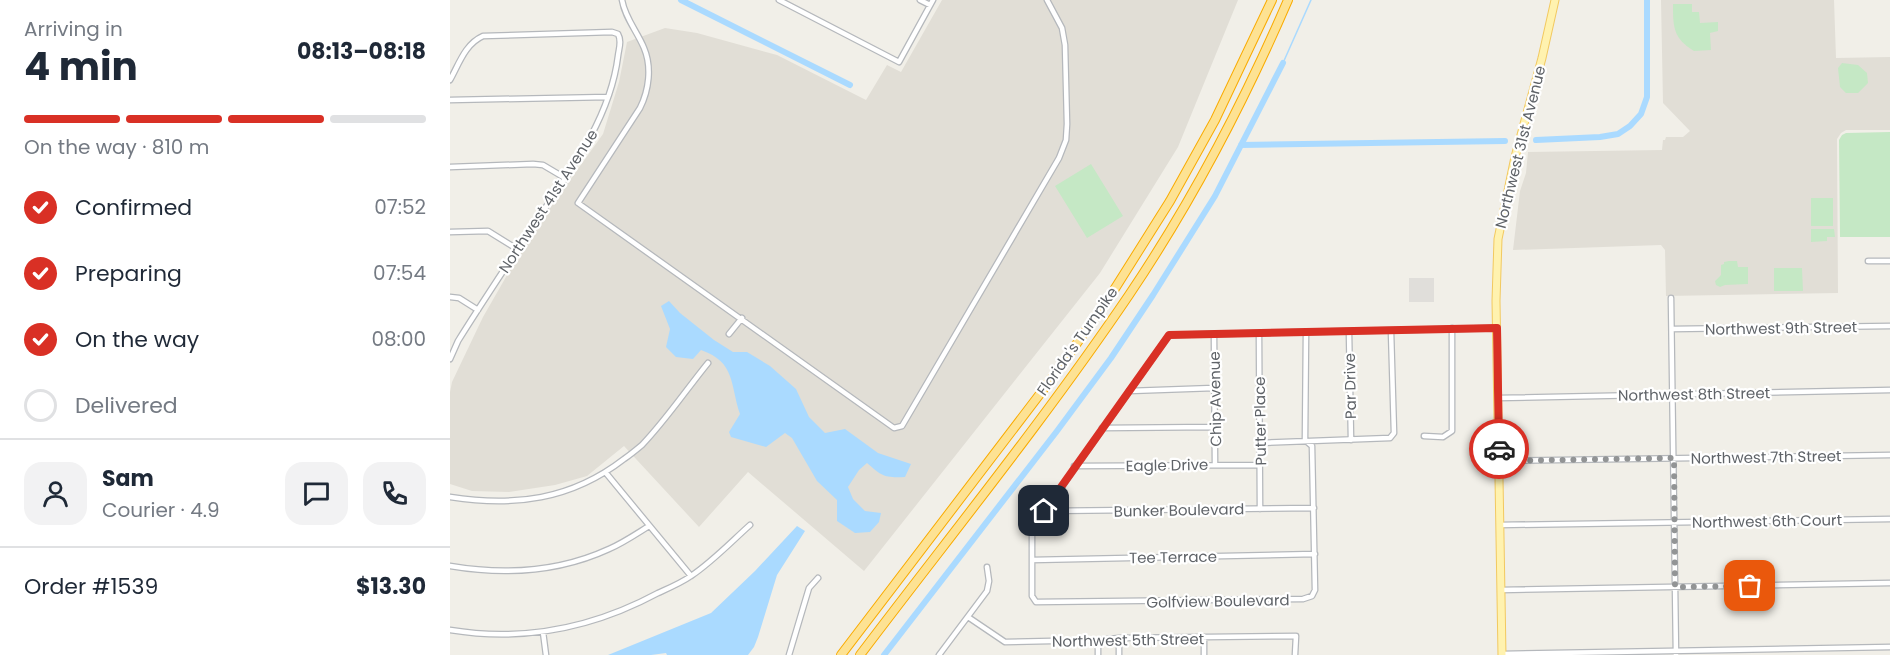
<!DOCTYPE html>
<html lang="en">
<head>
<meta charset="utf-8">
<style>
  body { margin:0; font-family:Poppins,sans-serif; background:#f2f2f3; color:#1f2937; height:100vh; display:flex; flex-direction:column; font-size:22px; white-space:nowrap }
  * { box-sizing:border-box; margin:0 }
  p { font-size:20px; color:#747a83 }
  .icon { flex:none; width:33px; height:33px; fill:none; stroke:currentColor; stroke-width:2; stroke-linecap:round; stroke-linejoin:round }
  .map { position:relative; flex:1; overflow:hidden }
  .side { display:flex; flex-direction:column; background:#fff; width:450px }
  .side>* { flex:none }
  .pin { position:absolute; display:grid; place-items:center; width:51px; height:51px; color:#fff; margin:-26px; border-radius:12px; box-shadow:0 3px 9px #0006 }
  .courier { position:absolute; display:grid; place-items:center; width:60px; height:60px; margin:-30px; border:4px solid #d93025; border-radius:50%; background:#fff; color:#222; box-shadow:0 2px 8px #0007 }
  .head em { font-style:normal; font-weight:700 }
  .head div { display:flex; flex-direction:column-reverse }
  .head { display:flex; align-items:center; justify-content:space-between; height:102px; padding:0 24px }
  h1 { font-size:39px; font-weight:700; line-height:45px }
  .bar { display:grid; grid-template-columns:repeat(4,1fr); gap:9px 6px; align-content:center; height:72px; padding:0 24px }
  .bar i { height:8px; border-radius:4px; background:#e0e1e3 }
  .bar .active { background:#d93025 }
  .bar p { grid-column:span 4 }
  .line { display:flex; align-items:center; gap:15px; padding:0 24px; border-top:2px solid #e0e1e3 }
  .line div { flex:1 }
  .round { display:grid; place-items:center; flex:none; width:63px; height:63px; border-radius:18px; background:#f2f2f3 }
  ol { padding:0 24px; list-style:none }
  li { display:flex; align-items:center; gap:18px; height:66px }
  li p { margin-inline-start:auto }
  li .icon { padding:6px; border-radius:50%; background:#d93025; color:#fff; stroke-width:4 }
  li:last-child { color:#747a83 }
  li i { width:33px; height:33px; border:3px solid #e0e1e3; border-radius:50% }
  main { display:flex; flex:1; min-height:0 }
  .map>svg:first-child { display:block }
  .industrial { fill:#e0deda }
  .education { fill:#e1ded6 }
  .green { fill:#c5e8c5 }
  .water { fill:#aadaff }
  .lines { fill:none; stroke-linecap:round; stroke-linejoin:round }
  .stream { stroke:#aadaff; stroke-width:1.5 }
  .canal { stroke:#aadaff; stroke-width:6 }
  .minor-casing { stroke:#b5b8bc; stroke-width:7 }
  .primary-casing { stroke:#f2c960; stroke-width:9 }
  .motorway-casing { stroke:#f9ab00; stroke-width:10 }
  .minor { stroke:#fff; stroke-width:4.5 }
  .primary { stroke:#fff2af; stroke-width:7 }
  .motorway { stroke:#fde293; stroke-width:8 }
  .done { stroke:#929495; stroke-width:6; stroke-dasharray:0 10.8 }
  .route { stroke:#d93025; stroke-width:8 }
  .labels { text-anchor:middle; dominant-baseline:central; stroke-width:4.5; stroke-linejoin:round; paint-order:stroke }
  .street-label { font-size:15px; fill:#5f6368; stroke:#fff }
</style>
</head>
<body>
<main>
<section class="side">
<div class="head"><div><h1>4 min</h1><p>Arriving in</p></div><em>08:13–08:18</em></div>
<div class="bar"><i class="active"></i><i class="active"></i><i class="active"></i><i></i><p>On the way · 810 m</p></div>
<ol>
<li><svg class="icon" aria-label="check" viewBox="0 0 24 24"><path d="M5 12l5 5 9-10"/></svg>Confirmed<p>07:52</p></li>
<li><svg class="icon" aria-label="check" viewBox="0 0 24 24"><path d="M5 12l5 5 9-10"/></svg>Preparing<p>07:54</p></li>
<li><svg class="icon" aria-label="check" viewBox="0 0 24 24"><path d="M5 12l5 5 9-10"/></svg>On the way<p>08:00</p></li>
<li><i></i>Delivered</li>
</ol>
<div class="line" style="height:108px"><a class="round"><svg class="icon" aria-label="person" viewBox="0 0 24 24"><circle cx="12" cy="8" r="4"/><path d="M4 21q1-7 8-7t8 7"/></svg></a><div><b>Sam</b><p>Courier · 4.9</p></div><a class="round"><svg class="icon" aria-label="chat" viewBox="0 0 24 24"><path d="M4 5h16v11H9l-5 4z"/></svg></a><a class="round"><svg class="icon" aria-label="phone" viewBox="0 0 24 24"><path d="M5 4h4l2 5-3 2q2 4 5 5l2-3 5 2v4C11 20 4 13 5 4z"/></svg></a></div>
<div class="line" style="height:78px"><div>Order #1539</div><b>$13.30</b></div>
</section>
<div class="map">
<svg width="1440" height="655" viewBox="0 0 1440 655">
  <rect width="100%" height="100%" fill="#f1efe8"/>
  <path class="industrial" d="M 959,278 L 984,278 L 984,302 L 959,302 Z"/>
  <path class="education" d="M 492,0 L 788,0 L 728,147 L 650,273 L 414,571 L 298,472 L 249,527 L 174,446 L 137,476 L 105,485 L 59,492 L 22,491 L 0,484 L 0,392 L 2,382 L 33,317 L 76,242 L 153,134 L 169,82 L 177,42 L 215,28 L 247,33 L 327,55 L 416,100 L 437,65 L 451,72 Z
    M 1211,0 L 1384,0 L 1386,58 L 1440,57 L 1440,130 L 1396,130 L 1391,133 L 1387,139 L 1388,293 L 1216,296 L 1215,250 L 1211,245 L 1063,250 L 1070,191 L 1076,173 L 1078,152 L 1212,150 L 1213,140 L 1215,140 L 1216,137 L 1233,137 L 1240,131 L 1213,103 Z"/>
  <path class="green" d="M 1223,4 L 1242,4 L 1242,12 L 1249,12 L 1250,23 L 1268,22 L 1268,31 L 1260,33 L 1261,50 L 1244,51 C 1223,38 1223,27 1223,4 Z
    M 1392,63 L 1408,65 L 1417,73 L 1418,83 L 1408,93 L 1396,93 L 1390,87 L 1388,68 Z
    M 1440,132 L 1440,237 L 1390,237 L 1389,140 L 1392,135 L 1396,133 Z
    M 641,164 L 673,216 L 637,238 L 605,186 Z
    M 1361,198 L 1383,198 L 1383,226 L 1361,226 Z
    M 1361,229 L 1384,229 L 1385,237 L 1377,237 L 1377,241 L 1361,242 Z
    M 1279,261 L 1287,261 L 1288,267 L 1298,267 L 1298,284 L 1275,285 L 1270,287 L 1266,285 L 1265,281 L 1271,275 L 1271,265 L 1274,264 L 1274,262 Z
    M 1324,268 L 1352,268 L 1353,291 L 1324,291 Z"/>
  <path class="water" d="M 219,301 L 230,313 L 264,340 L 283,352 L 297,352 L 320,366 L 346,389 L 359,417 L 375,433 L 395,429 L 428,453 L 461,464 L 455,477 C 434,478 432,476 417,463 L 409,470 L 398,487 L 403,499 L 415,511 L 431,513 L 429,522 L 420,532 L 405,533 L 387,521 L 387,500 L 367,481 L 342,438 L 335,433 L 316,447 L 281,437 L 279,432 L 290,414 C 280,385 286,362 251,350 L 243,359 L 226,357 L 216,347 L 220,329 L 211,306 Z
    M 347,526 L 355,531 L 327,575 L 308,637 L 304,647 L 298,655 L 217,655 L 216,653 L 201,655 L 158,655 L 261,613 L 305,571 Z"/>
  <g class="lines">
    <path class="stream" d="M 833,63 L 861,0"/>
    <path class="canal" d="M 231,0 L 400,85
      M 1086,140 L 1150,137 L 1168,134 L 1180,126 L 1191,114 L 1197,97 L 1197,0
      M 791,145 L 1055,141
      M 434,655 L 607,431 L 661,358 L 703,295 L 765,196 L 833,63"/>
    <g class="minor-casing">
      <path id="minor" d="M 172,0 C 175,18 187,31 194,48 C 202,67 199,90 190,108 L 128,203 L 444,428 L 452,426 L 609,158 L 616,140 L 617,124 L 615,45 L 612,28 L 597,0
        M 329,0 L 449,62 L 483,0
        M 470,0 L 480,5
        M 0,80 C 9,64 15,44 33,36 L 162,32 L 168,34 C 172,41 169,48 168,56 C 160,121 116,177 80,230 C 56,267 31,304 8,341 L 0,359
        M 0,100 L 158,97
        M 0,167 L 83,164 L 93,165 L 115,178
        M 0,232 L 38,231 L 67,249
        M 1418,261 L 1440,261
        M 0,297 L 9,298 L 28,310
        M 1221,298 L 1226,655
        M 1222,329 L 1440,326
        M 899,332 L 901,440
        M 856,333 L 855,440 L 862,446 L 865,590 L 862,596 L 853,599 L 586,602 L 582,596 L 582,529 L 719,335 L 1047,328
        M 279,334 L 292,318
        M 764,334 L 765,465
        M 809,334 L 810,509
        M 679,391 L 764,388
        M 1048,398 L 1440,390
        M 652,428 L 765,427
        M 974,436 L 993,437 L 1002,431 L 1002,328
        M 810,443 L 940,438 L 944,433 L 941,331
        M 1049,461 L 1440,455
        M 624,466 L 810,465
        M 156,473 L 241,576
        M 0,497 C 64,507 121,500 174,459 C 180,455 186,450 192,445 C 216,420 236,390 258,363
        M 594,511 L 864,508
        M 1050,525 L 1440,519
        M 582,560 L 865,554
        M 0,566 C 53,575 109,572 159,549 C 173,543 186,534 199,526
        M 1051,590 L 1440,583
        M 518,617 L 555,642 L 648,640 L 669,638 L 846,636 L 845,655
        M 0,630 C 73,642 143,628 208,593 C 219,588 231,583 241,576 C 262,562 281,542 300,525
        M 93,632 L 96,655
        M 754,638 L 754,655
        M 648,640 L 648,655
        M 1052,654 L 1440,647
        M 339,655 L 359,588 L 368,578
        M 489,655 L 537,591 L 539,581 L 537,567
        M 669,655 L 669,638"/>
    </g>
    <g class="primary-casing">
      <path id="primary" d="M 1052,655 L 1046,301 L 1048,239 L 1065,157 L 1092,58 L 1105,0"/>
    </g>
    <g class="motorway-casing">
      <path id="motorway" d="M 391,655 L 609,369 L 664,290 L 720,201 L 765,120 L 822,0
        M 410,655 C 500,536 595,419 679,295 C 741,203 794,102 838,0"/>
    </g>
    <use href="#minor" class="minor"/>
    <use href="#primary" class="primary"/>
    <use href="#motorway" class="motorway"/>
  </g>
  <g class="lines">
    <path class="done" d="M 1049,449 L 1049,461 L 1224,458 L 1225,587 L 1300,586"/>
    <path class="route" d="M 594,511 L 719,335 L 1047,328 L 1049,449"/>
  </g>
  <g class="labels">
    <g class="street-label">
      <text transform="translate(1070 147) rotate(-76)">Northwest 31st Avenue</text>
      <text transform="translate(98 201) rotate(-57)">Northwest 41st Avenue</text>
      <text transform="translate(1331 328) rotate(-1)">Northwest 9th Street</text>
      <text transform="translate(627 341) rotate(-55)">Florida's Turnpike</text>
      <text transform="translate(900 386) rotate(-91)">Par Drive</text>
      <text transform="translate(1244 394) rotate(-1)">Northwest 8th Street</text>
      <text transform="translate(765 399) rotate(-91)">Chip Avenue</text>
      <text transform="translate(810 421) rotate(-91)">Putter Place</text>
      <text transform="translate(1316 457) rotate(-1)">Northwest 7th Street</text>
      <text transform="translate(717 465) rotate(-1)">Eagle Drive</text>
      <text transform="translate(729 510) rotate(-1)">Bunker Boulevard</text>
      <text transform="translate(1317 521) rotate(-1)">Northwest 6th Court</text>
      <text transform="translate(723 557) rotate(-1)">Tee Terrace</text>
      <text transform="translate(768 601) rotate(-1)">Golfview Boulevard</text>
      <text transform="translate(678 640) rotate(-1)">Northwest 5th Street</text>
    </g>
  </g>
</svg>
<div class="pin" style="left:1300px;top:586px;background:#ea580c"><svg class="icon" aria-label="bag" viewBox="0 0 24 24"><path d="M5 8h14l-1 12H6zM9 8a3 3 0 0 1 6 0"/></svg></div>
<div class="pin" style="left:594px;top:511px;background:#1f2937"><svg class="icon" aria-label="home" viewBox="0 0 24 24"><path d="M3 11l9-7 9 7M6 9v11h12V9"/></svg></div>
<div class="courier" style="left:1049px;top:449px"><svg class="icon" aria-label="car" viewBox="0 0 24 24"><path d="M5 17H2v-5l4-1 3-4h7l3 4 3 1v5h-3M9 17h6M6 11h13"/><circle cx="7" cy="17" r="2"/><circle cx="17" cy="17" r="2"/></svg></div>
</div>
</main>
</body>
</html>
